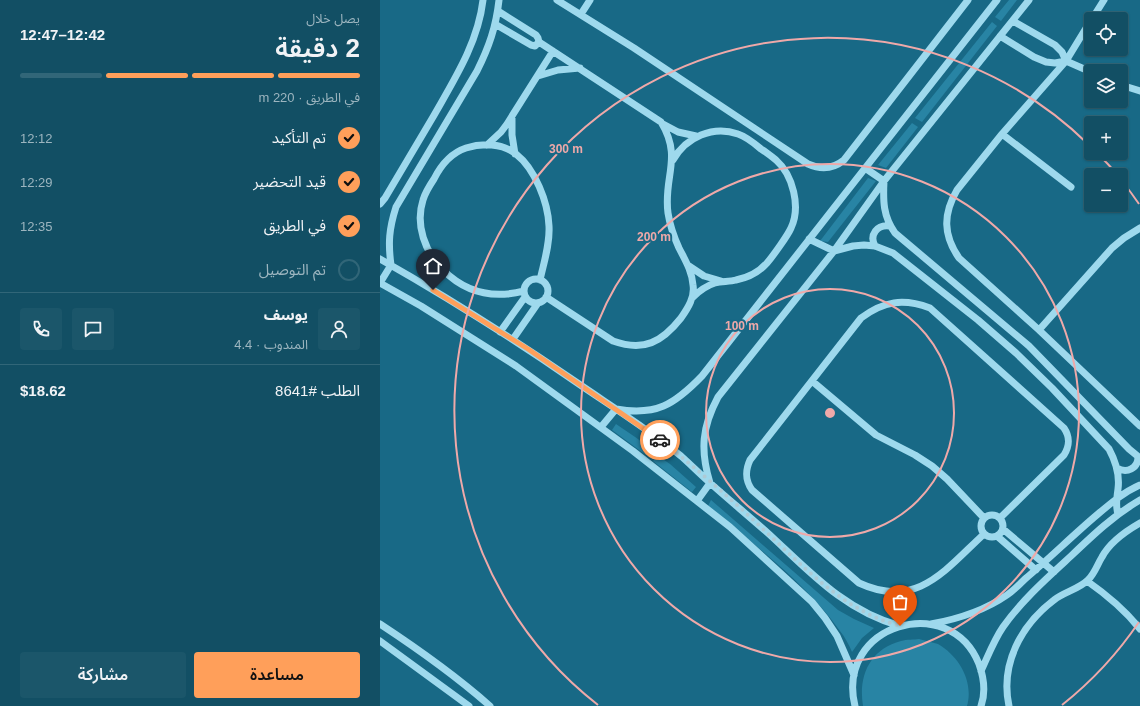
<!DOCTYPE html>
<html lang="ar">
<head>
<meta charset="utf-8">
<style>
  body { margin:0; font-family:Arial,"Noto Sans Arabic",sans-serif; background:#1b566a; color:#f1f3f6; direction:rtl; height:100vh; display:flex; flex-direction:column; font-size:15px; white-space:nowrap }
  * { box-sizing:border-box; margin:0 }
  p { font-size:13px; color:#9cb5bf }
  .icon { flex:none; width:22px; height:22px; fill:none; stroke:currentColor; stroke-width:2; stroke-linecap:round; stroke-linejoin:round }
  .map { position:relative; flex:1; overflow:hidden; direction:ltr }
  .sheet { display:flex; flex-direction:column; background:#124f64; width:380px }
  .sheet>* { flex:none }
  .buttons { position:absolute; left:704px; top:12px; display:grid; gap:8px }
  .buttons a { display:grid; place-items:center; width:44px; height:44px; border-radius:4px; background:#124f64; box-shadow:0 1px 3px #0004,0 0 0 1px #316678; font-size:20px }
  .pin { position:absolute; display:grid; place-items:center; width:34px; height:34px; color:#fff; margin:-41px -17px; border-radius:50% 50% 50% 0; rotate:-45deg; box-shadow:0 0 4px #0007 }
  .pin .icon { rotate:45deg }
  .courier { position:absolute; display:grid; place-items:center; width:40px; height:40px; margin:-20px; border:3px solid #ff9f5a; border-radius:50%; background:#fff; color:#222; box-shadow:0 1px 5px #0007 }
  .overview em { font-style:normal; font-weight:600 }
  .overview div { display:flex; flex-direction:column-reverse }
  .overview { display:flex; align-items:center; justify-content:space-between; height:68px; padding:0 20px }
  h1 { font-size:26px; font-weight:600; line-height:30px }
  .bar { display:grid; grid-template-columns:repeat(4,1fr); gap:6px 4px; align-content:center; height:48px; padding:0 20px }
  .bar i { height:5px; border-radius:3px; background:#316678 }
  .bar .on { background:#ff9f5a }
  .bar p { grid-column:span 4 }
  .line { display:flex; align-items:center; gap:10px; padding:0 20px; border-top:1px solid #316678 }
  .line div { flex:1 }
  .round { display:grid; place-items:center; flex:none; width:42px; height:42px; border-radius:4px; background:#1b566a }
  ol { padding:0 20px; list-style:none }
  li { display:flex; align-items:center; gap:12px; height:44px }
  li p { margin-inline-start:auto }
  li .icon { padding:4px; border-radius:50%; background:#ff9f5a; color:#111; stroke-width:4 }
  li:last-child { color:#9cb5bf }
  li i { width:22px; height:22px; border:2px solid #316678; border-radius:50% }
  .button { display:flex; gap:8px; margin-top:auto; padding:8px 20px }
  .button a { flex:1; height:46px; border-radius:4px; background:#ff9f5a; color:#111; font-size:16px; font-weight:600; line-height:46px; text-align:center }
  .button a+a { background:#1b566a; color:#f1f3f6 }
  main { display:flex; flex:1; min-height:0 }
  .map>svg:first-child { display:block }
  .green { fill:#2884a4 }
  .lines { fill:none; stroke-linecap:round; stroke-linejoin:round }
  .minor { stroke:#9ed9ed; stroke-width:7 }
  .done { stroke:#aecad5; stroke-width:4; stroke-dasharray:0 7.2 }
  .route { stroke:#ff9f5a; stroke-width:5 }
  .ring { fill:none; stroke:#efa9a9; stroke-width:2 }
  .centre { fill:#efa9a9; stroke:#186986; stroke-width:2 }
  .ring-label { font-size:12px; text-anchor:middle; font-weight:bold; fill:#efa9a9; stroke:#186986; stroke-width:4; stroke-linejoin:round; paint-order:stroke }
</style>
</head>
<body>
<main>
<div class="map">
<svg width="760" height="706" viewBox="0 0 760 706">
  <rect width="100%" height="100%" fill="#186986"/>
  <path class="green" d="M 629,0 L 637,0 L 621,21 L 615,17 Z
    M 612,22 L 617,26 L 542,122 L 535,118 Z
    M 532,123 L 538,127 L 506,168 L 498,165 Z
    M 488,178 L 496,181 L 448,242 L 440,241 Z
    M 236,424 L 258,439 L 274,452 L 270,458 L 232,430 Z
    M 277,455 L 290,464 L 316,487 L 312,492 L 273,461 Z
    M 331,500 L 458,610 L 474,619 L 494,628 L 482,638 L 472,652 C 469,645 465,637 460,631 C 425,582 374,545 328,506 Z
    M 539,639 C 545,641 552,642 558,644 C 579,656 594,682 587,706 L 483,706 C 478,676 490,649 521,641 C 527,639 534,640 539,639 Z"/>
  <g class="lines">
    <path class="minor" d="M 177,0 L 254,48 L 428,164 C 441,170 453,169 464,160 L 588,0
      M 201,14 L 210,0
      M 712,19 L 724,0
      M 711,20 L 686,61 L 622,134 L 577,190 C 563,214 563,235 579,258 L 659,330 L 760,426
      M 633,21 L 675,45 L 682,52 L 686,61
      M 115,24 L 151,45 L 155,46 L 159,42 L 158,38 L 156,35 L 118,11
      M 620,36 L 654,57 L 666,62 L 675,63 L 686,61 L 711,72
      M 159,42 L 281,122 C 303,158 283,177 288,213 C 290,226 294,237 299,248 C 305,260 312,271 313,285 C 315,297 308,308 301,318 C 282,342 264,352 233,341 L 166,297
      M 158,76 L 178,70 L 200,68
      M 741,85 L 760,91
      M 132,118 L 132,135 L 135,154
      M 283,124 L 298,132 L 316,136
      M 622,134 L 691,187
      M 107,145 L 121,132 L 127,124 L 173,51
      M 293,160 C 306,137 333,125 358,134 C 367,137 374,143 381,149 C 386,152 391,156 396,160 C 413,175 421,207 411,228 C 408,235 393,256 387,263 C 379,272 367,278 356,280 C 349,282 342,281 335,283 C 325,286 319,291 312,298
      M 485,168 L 504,181 C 503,201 503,216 515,233 L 649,346 L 749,449 L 760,458
      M 0,204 L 5,198 C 21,171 37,144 53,117 C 74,80 98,43 103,0
      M 429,239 L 454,251 L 473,246 L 484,245 L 495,246 L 513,253 L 598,320 L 636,353 L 672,388 L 729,449 C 736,462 740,474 738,489 C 737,498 735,504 738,514
      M 495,246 C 489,235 497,224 510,226
      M 0,259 C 67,297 132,338 196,382 C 231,406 268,429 301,456 C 311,465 320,474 329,482 C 349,500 370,517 390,535 C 430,572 465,611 520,626
      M 309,266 L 324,276 L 341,281
      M144 291a12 12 0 1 1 24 0a12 12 0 1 1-24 0Z
      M 0,283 L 41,306 L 136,366 L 253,451 L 350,527 L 432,602 L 445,618 L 457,636 L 474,675
      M 0,283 L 11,265 C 8,243 9,229 16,207 L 97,71 C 109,47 116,27 119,0
      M 144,291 C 113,299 86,293 63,270 C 45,252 35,225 43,200 C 45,193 50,185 54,179 C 61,165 71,153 86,148 C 102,143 122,143 136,154 C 155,169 168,202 169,226 C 170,244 164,262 160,280
      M 659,330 L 732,248 L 744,238 L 760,228
      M 120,332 L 145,297
      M 133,339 L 158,303
      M 432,381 L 496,435 L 535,455 L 552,466 L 567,479 L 604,518
      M 221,427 L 236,409 C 276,416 294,405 322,376 L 617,0
      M 737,468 C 747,474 758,468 758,457
      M 317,501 L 330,483 C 320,450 322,427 338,397 L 454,251 L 504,181 L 649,0
      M601 526a11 11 0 1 1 22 0a11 11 0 1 1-22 0Z
      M 623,529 L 674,572
      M 604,534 C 565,570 537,610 479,583 L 372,490 C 365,480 365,471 370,460 L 481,318 C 504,301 523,298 550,308 L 684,428 C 690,437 690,445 684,455 L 620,518
      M 617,536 L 656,570
      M 707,581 C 727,595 745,610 760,629
      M 0,624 C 38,649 76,676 110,706
      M 551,624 C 578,619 604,611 627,595 C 633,591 639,585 645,579 C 670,558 693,535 718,514 C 731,503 744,492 760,485
      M 0,641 L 89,706
      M 601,671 C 608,656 614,640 623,627 C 642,600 667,578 691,556 C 713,535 734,515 760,500
      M 475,706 C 455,624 570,591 599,664 C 604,678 606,692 601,706
      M 629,706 C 620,664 641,625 674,600 C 684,592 699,589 708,580 C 715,573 717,565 722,557 C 730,542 746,531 760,523"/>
  </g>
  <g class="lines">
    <path class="done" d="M 280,440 C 316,468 350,498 383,529 C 425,568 464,611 520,626"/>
    <path class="route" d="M 53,290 L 148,349 L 280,440"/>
  </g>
  <g class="ring">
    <circle cx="450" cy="413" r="124"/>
    <circle cx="450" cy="413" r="249"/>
    <path d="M759 622A373 373 0 0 1 682 705M218 705A373 373 0 1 1 709 145M718 154A373 373 0 0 1 736 173M742 181A373 373 0 0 1 759 204"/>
  </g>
  <circle cx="450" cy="413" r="6" class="centre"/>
  <g class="ring-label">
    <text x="186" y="153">300 m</text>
    <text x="274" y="241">200 m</text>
    <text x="362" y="330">100 m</text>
  </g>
</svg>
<div class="buttons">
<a><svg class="icon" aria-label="locate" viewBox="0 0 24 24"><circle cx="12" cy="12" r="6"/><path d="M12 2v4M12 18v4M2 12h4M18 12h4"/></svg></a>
<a><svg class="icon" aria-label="layers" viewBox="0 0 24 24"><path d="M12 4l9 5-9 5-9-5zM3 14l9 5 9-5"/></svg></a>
<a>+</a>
<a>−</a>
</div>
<div class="pin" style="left:520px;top:626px;background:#ea580c"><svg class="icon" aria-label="bag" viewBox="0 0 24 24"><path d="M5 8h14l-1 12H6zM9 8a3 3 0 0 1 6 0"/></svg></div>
<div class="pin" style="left:53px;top:290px;background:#1f2937"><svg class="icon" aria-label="home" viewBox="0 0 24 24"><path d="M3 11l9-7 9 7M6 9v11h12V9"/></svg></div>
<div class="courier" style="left:280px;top:440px"><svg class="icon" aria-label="car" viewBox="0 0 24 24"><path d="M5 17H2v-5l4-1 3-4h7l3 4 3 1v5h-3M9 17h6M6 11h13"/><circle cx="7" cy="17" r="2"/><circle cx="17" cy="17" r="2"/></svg></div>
</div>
<section class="sheet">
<div class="overview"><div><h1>2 دقيقة</h1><p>يصل خلال</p></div><em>12:42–12:47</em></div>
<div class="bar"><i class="on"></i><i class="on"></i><i class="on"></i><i></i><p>في الطريق · 220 m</p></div>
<ol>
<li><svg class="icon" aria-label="check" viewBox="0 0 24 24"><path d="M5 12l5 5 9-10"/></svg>تم التأكيد<p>12:12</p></li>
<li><svg class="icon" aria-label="check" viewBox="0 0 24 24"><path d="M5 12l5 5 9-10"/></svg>قيد التحضير<p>12:29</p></li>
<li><svg class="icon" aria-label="check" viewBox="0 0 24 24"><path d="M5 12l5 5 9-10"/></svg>في الطريق<p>12:35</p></li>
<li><i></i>تم التوصيل</li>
</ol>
<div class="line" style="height:72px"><a class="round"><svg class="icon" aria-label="person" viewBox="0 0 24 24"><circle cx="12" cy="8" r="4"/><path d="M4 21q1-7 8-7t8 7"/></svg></a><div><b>يوسف</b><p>المندوب · 4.4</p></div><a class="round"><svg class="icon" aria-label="chat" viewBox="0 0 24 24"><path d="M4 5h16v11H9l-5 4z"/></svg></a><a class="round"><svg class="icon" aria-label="phone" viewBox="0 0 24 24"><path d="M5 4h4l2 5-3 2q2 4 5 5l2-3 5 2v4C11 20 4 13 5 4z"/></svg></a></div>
<div class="line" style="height:52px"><div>الطلب #8641</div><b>$18.62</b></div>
<div class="button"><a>مساعدة</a><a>مشاركة</a></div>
</section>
</main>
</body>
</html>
